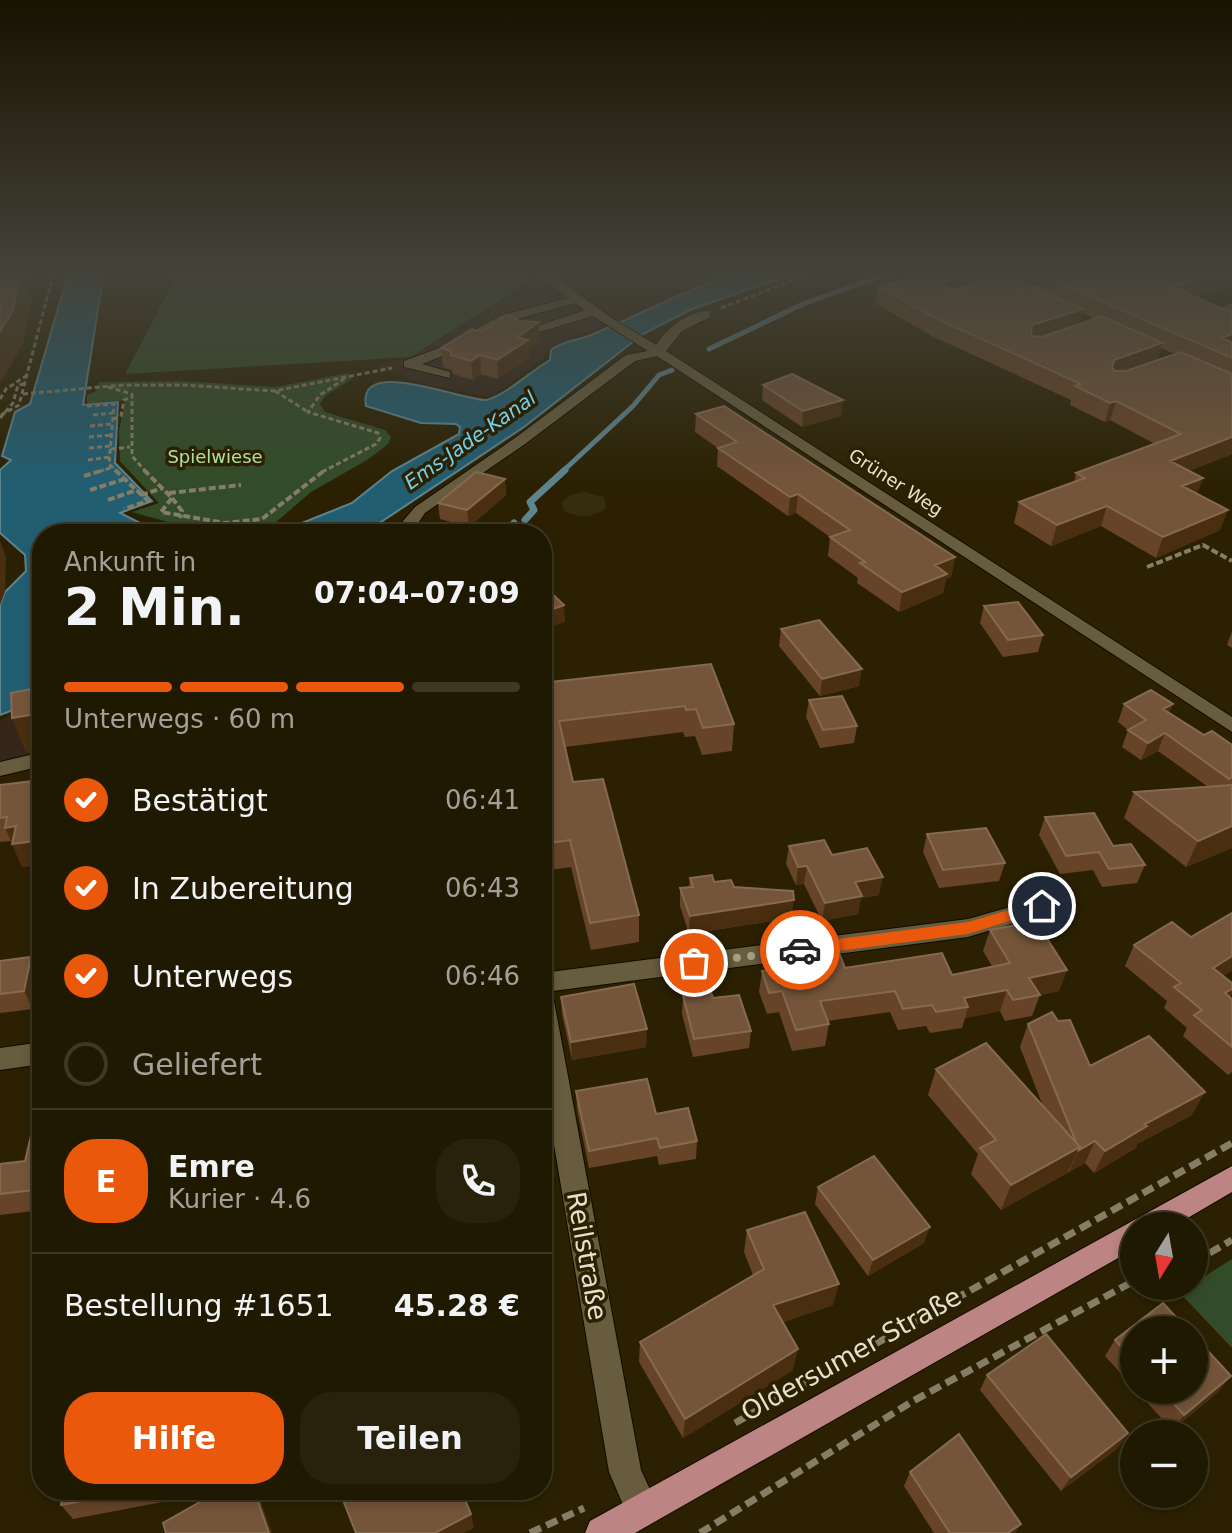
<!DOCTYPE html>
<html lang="de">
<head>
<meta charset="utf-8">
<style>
  body { margin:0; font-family:"DejaVu Sans",sans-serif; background:#28220c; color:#f1f3f6; height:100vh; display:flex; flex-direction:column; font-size:30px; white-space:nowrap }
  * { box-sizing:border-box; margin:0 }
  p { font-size:26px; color:#a2a099 }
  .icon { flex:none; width:44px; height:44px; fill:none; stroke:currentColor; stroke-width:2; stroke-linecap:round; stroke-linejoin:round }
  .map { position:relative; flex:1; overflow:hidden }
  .panel { position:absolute; left:32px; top:524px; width:520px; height:976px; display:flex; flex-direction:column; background:#201902; border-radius:32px; box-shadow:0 4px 12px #0003,0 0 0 2px #3d3824 }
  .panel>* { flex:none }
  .needle { width:52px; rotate:191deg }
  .fabs { position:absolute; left:1120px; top:1212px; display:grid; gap:16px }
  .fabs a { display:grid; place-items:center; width:88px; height:88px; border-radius:50%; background:#201902; box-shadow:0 4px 12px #0003,0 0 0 2px #3d3824; font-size:40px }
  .pin { position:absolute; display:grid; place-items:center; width:68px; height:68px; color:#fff; margin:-34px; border:4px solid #fff; border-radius:50%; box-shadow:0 2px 8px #0007 }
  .courier { position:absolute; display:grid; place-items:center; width:80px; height:80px; margin:-40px; border:6px solid #ea580c; border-radius:50%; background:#fff; color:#222; box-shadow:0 2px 10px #0007 }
  .headline em { font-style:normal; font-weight:700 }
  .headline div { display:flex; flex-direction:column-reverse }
  .headline { display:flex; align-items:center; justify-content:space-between; height:136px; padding:0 32px }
  h1 { font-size:52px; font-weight:700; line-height:60px }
  .bar { display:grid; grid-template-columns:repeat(4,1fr); gap:12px 8px; align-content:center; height:96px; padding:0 32px }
  .bar i { height:10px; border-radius:6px; background:#3d3824 }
  .bar .on { background:#ea580c }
  .bar p { grid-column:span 4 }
  .line { display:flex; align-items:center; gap:20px; padding:0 32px; border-top:2px solid #3d3824 }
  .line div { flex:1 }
  .round { display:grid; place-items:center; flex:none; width:84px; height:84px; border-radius:32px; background:#28220c }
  ol { padding:0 32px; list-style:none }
  li { display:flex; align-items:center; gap:24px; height:88px }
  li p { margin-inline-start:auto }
  li .icon { padding:8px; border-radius:50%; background:#ea580c; color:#fff; stroke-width:4 }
  li:last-child { color:#a2a099 }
  li i { width:44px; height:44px; border:4px solid #3d3824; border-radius:50% }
  .action { display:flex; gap:16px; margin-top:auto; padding:16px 32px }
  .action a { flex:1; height:92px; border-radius:32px; background:#ea580c; color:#fff; font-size:32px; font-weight:700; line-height:92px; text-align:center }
  .action a+a { background:#28220c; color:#f1f3f6 }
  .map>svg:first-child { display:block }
  .commercial { fill:#34261a }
  .green { fill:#324c29 }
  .sand { fill:#352d0c }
  .water { fill:#225e72; stroke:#5d858e; stroke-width:2 }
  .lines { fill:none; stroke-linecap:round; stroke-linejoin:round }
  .stream-far1 { stroke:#5d858e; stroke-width:5 }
  .stream { stroke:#5d858e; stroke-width:7 }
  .minor-casing { stroke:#120a00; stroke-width:2 }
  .major-casing { stroke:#120a00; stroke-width:2 }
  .path-far2 { stroke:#857d65; stroke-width:3; stroke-dasharray:5 3; stroke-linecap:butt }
  .path-far1 { stroke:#857d65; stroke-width:4; stroke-dasharray:7 3; stroke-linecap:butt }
  .path { stroke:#857d65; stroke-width:7; stroke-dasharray:12 6; stroke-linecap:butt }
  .minor { fill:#675c3d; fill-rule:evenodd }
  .major { fill:#bc8583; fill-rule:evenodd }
  .wall { fill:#674427; fill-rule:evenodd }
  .shaded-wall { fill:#492f10 }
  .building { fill:#745539; stroke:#866a50; stroke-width:2 }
  .route { fill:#ea580c }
  .done { stroke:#a59d87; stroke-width:8; stroke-dasharray:0 14.4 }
  .labels { text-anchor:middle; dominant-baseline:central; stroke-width:7; stroke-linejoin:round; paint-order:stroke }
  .far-park-label { font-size:18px; fill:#b0e0a0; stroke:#2b2102 }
  .far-street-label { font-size:18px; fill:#e6e0cf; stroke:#2b2102 }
  .far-water-label { font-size:20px; font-style:italic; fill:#73cfef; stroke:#2b2102 }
  .near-street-label { font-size:26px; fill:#e6e0cf; stroke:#2b2102 }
</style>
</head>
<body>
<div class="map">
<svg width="1232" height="1533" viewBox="0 0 1232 1533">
  <rect width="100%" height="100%" fill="#2b2102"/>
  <path class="commercial" d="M 535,281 L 605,326 L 561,341 L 546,351 L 543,359 L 492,397 L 425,385 L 376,366 L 411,357 Z
    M 42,703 L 42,754 L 0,763 L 0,720 Z"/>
  <path class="green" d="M 179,271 L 516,271 L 531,280 L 411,357 L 125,374 Z
    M 348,373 L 352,379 L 325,396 L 320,404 L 325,412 L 385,430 L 391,437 L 388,444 L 367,460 L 311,492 L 275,523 L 248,529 L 186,527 L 132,512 L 159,503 L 120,461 L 119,431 L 125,400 L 87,404 L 87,395 L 96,391 L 99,382 L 181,381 L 276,387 Z
    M 1232,1259 L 1232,1348 L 1179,1292 L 1194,1286 L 1194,1283 Z"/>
  <path class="sand" d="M 584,492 L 604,497 L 606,508 C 593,518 578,519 564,510 L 562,502 L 570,495 Z"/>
  <path class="water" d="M 69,271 L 104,271 L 83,405 L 118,402 L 115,463 L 152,501 L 120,513 L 146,526 L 206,534 L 42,534 L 42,699 L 0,715 L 0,605 L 5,592 L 26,571 L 25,555 L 0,533 L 0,470 L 11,460 L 2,456 L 15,412 L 30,404 Z
    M 741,271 L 801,271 L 690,310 L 643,334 L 524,427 L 375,526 L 373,534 L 247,534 L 292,527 L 352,503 L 392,471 L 459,434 L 460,427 L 456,424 L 421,423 L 366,406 C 357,355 462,401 487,400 C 509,393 529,372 550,360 L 551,350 C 564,340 577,341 591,335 C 641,314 689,288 741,271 Z"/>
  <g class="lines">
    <path class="stream-far1" d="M 709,349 L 803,304 L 895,271
      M 562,472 L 633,406 L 659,375 L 672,370"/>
    <path class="stream" d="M 525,520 L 534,510 L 530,502 L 565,470
      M 503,534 L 514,523"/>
    <g class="minor-casing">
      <path id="minor" d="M 534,271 L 547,271 L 610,317 L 656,345 C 667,328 689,310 710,311 L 710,317 L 682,331 L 666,351 L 1232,717 L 1232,732 L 657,356 L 635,361 L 525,444 L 425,513 L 419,522 L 416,534 L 400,534 L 403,521 L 415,507 L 515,438 L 626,355 L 648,351 L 593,316 L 523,337 L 517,333 L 585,310 L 575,303 L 510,321 L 450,353 L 422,364 L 450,372 L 450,378 L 404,367 L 404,361 L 442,347 L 502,315 L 568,298 Z
        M 1083,271 L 1102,271 L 1021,295 L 1015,292 Z
        M 1232,302 L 1232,325 L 1228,324 L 1219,309 Z
        M 42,752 L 42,766 L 0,776 L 0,762 Z
        M 1042,898 L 1050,900 L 1053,906 L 1050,912 L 968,937 L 545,992 L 551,994 L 554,1001 L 641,1470 L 659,1509 L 654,1521 L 642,1526 L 630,1521 L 609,1472 L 542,1073 L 542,973 L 968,919 Z
        M 42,1042 L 42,1064 L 0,1070 L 0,1048 Z"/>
    </g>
    <g class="major-casing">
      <path id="major" d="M 1232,1166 L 1232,1192 L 1174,1226 L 1134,1226 L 1134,1249 L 635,1533 L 585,1533 L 590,1521 Z"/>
    </g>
    <path class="path-far2" d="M 721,308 L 817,271
      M 108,387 L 132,394 L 132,456 L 146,472
      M 275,391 L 308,412
      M 23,394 L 123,385 L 184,385 L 274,391 L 392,368
      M 0,399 L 6,389 L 26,376
      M 87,406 L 114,404 L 109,464 L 117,472
      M 1,415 L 19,405 L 54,271
      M 93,415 L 113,413
      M 0,418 L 13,403 L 18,385 L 25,384
      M 113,419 L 121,416 L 124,400 L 133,397
      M 90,426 L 112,424
      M 89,437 L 112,435
      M 89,448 L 111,446
      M 111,449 L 130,447
      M 88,460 L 110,457
      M 98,472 L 113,467
      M 322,472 L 376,444 L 380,438 L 378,433 L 308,412 L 320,395 L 347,377"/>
    <path class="path-far1" d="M 115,470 L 148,501 L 124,509
      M 144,470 L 172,498 L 161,512 L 225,523 L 262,519 L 325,470
      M 84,476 L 104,470
      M 90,490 L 125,479
      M 169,493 L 241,485
      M 141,495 L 163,488
      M 172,498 L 182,511 L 180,518
      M 108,500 L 137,490
      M 1147,567 L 1203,545 L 1232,561"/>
    <path class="path" d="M 1194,1262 L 1232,1240
      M 735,1423 L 1232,1143
      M 530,1533 L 584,1508
      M 700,1533 L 913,1401 L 1134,1281"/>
    <use href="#minor" class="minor"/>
    <use href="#major" class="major"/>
  </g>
  <path class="wall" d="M 928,271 L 1232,271 L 1195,296 L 1232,313 L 1232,454 L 1189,471 L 1197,494 L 1220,530 L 1156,558 L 1101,526 L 1051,546 L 1014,523 L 1019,502 L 1074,482 L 1076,473 L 1155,444 L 1110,420 L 1105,422 L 1070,405 L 1071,400 L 932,336 L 875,303 L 878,286 L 927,276 ZM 1043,279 L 1040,290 L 1026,284 ZM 1082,313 L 1095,319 L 1079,324 ZM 1161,348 L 1175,354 L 1157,360 Z
    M 481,332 L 540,341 L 528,349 L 529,358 L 498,379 L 481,374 L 473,380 L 453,374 L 452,370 L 443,367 L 441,348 Z
    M 763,385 L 841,416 L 802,427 L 762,400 Z
    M 696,414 L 955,557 L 951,577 L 946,579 L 943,593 L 899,612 L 857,583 L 858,578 L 828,556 L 830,537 L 796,513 L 788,516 L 717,466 L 718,448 L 695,432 Z
    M 505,479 L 506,495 L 469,527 L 440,519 L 438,503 Z
    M 984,606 L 1043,635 L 1038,652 L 1003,657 L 980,623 Z
    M 781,629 L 859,686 L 820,696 L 779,646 Z
    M 1232,631 L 1232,648 L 1227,645 Z
    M 711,664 L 734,724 L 732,751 L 702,755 L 695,736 L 685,737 L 683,732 L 565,747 L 573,782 L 639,915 L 639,942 L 591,950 L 571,867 L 542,871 L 542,683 Z
    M 809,700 L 857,726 L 854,743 L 820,748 L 806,717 Z
    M 1124,704 L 1169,713 L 1204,735 L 1232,745 L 1232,848 L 1186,867 L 1124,818 L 1134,792 L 1207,786 L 1158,751 L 1141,760 L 1122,747 L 1128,730 L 1118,722 Z
    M 42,780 L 42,864 L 22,867 L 11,841 L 0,842 L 0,785 Z
    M 1045,817 L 1113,846 L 1145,865 L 1137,883 L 1102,887 L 1093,870 L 1060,874 L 1039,835 Z
    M 927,834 L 1005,863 L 999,881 L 939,888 L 923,852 Z
    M 789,846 L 832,855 L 879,895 L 861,898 L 858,914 L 822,921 L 804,884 L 796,885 L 786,864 Z
    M 690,878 L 714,882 L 791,918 L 689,934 L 680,906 L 680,888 L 689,887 Z
    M 1232,913 L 1232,970 L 1223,976 L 1232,994 L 1230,997 L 1232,999 L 1232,1072 L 1228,1075 L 1183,1036 L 1187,1028 L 1164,1008 L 1167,1001 L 1125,966 L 1134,945 L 1191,937 Z
    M 990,930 L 1067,970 L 1059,991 L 1040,995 L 1032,1016 L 1005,1021 L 1000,1011 L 965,1018 L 962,1028 L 930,1033 L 926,1026 L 898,1030 L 890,1012 L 827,1021 L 829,1024 L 825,1046 L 792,1051 L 779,1012 L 767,1014 L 759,992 L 762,971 L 769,969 L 770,957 L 794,954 L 795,948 L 845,968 L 952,975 L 992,966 L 983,951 Z
    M 0,961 L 40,975 L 33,1009 L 0,1013 Z
    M 683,996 L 713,998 L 751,1031 L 749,1048 L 693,1057 L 682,1014 Z
    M 561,997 L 646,1047 L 572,1060 L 562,1014 Z
    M 1058,1021 L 1090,1066 L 1192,1115 L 1137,1144 L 1136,1148 L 1094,1173 L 1085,1163 L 1001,1210 L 971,1174 L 978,1154 L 928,1095 L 936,1069 L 1043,1106 L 1020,1047 L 1028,1024 Z
    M 42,1089 L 42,1210 L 0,1215 L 0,1164 L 25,1161 Z
    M 576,1091 L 656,1114 L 697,1141 L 696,1159 L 659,1165 L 657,1156 L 589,1168 L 577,1109 Z
    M 818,1187 L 924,1243 L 868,1276 L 815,1204 Z
    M 747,1230 L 833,1305 L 783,1322 L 793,1370 L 683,1438 L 639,1362 L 640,1342 L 753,1275 L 744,1252 Z
    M 1134,1330 L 1134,1388 L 1105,1356 L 1115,1340 Z
    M 987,1375 L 1128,1433 L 1118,1448 L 1061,1491 L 980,1390 Z
    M 1136,1390 L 1194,1390 L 1219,1391 L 1172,1430 Z
    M 910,1472 L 1015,1533 L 934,1533 L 904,1486 Z
    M 64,1490 L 175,1490 L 173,1500 L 73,1519 L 61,1505 Z"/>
  <path class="shaded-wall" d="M 8,271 L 33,271 L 27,283 L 32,299 L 23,344 L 0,384 L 0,331 Z
    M 975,271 L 1002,271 L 1001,278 L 937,301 L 940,283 Z
    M 1024,271 L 1070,271 L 1043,276 L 1043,279 L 1021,285 Z
    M 1228,271 L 1232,271 L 1232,286 L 1168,304 L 1173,287 Z
    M 1083,309 L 1079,327 L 1028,343 L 1032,325 Z
    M 539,322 L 540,341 L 528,349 L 529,358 L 498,379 L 497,360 L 517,337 Z
    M 1232,334 L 1232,350 L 1221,338 Z
    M 1162,343 L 1157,362 L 1109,378 L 1114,360 Z
    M 480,355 L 481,374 L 473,380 L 471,361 Z
    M 843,400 L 841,416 L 802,427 L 803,411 Z
    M 1116,401 L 1110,420 L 1105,422 L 1110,403 Z
    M 1232,437 L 1232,454 L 1163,481 L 1170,461 Z
    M 1203,478 L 1196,498 L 1182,486 Z
    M 505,479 L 506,495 L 469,527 L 467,510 Z
    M 798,494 L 796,513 L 788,516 L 790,497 Z
    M 1107,506 L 1101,526 L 1051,546 L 1057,525 Z
    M 1228,510 L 1220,530 L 1156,558 L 1163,537 Z
    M 0,541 L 6,557 L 5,592 L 0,605 Z
    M 955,557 L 951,577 L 946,579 L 943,593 L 899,612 L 902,592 L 935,565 Z
    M 564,605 L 565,622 L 542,630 L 542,613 Z
    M 862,669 L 859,686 L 820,696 L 822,679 Z
    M 1173,704 L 1166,721 L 1163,709 Z
    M 42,713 L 42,750 L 26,753 L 12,718 Z
    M 1165,733 L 1158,751 L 1141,760 L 1148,743 Z
    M 16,826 L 42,840 L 42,864 L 22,867 L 5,828 Z
    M 1232,826 L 1232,848 L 1186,867 L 1198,841 Z
    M 807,866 L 804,884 L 796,885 L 798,867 Z
    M 883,877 L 879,895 L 861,898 L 858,914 L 822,921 L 825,903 L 855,882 Z
    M 794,900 L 791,918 L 689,934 L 690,916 Z
    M 1232,956 L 1232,970 L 1202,989 L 1213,968 Z
    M 31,957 L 40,975 L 33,1009 L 24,991 Z
    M 1067,970 L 1059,991 L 1022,998 L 1029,978 Z
    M 1232,989 L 1232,994 L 1225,1007 L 1225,993 Z
    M 1007,990 L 1000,1011 L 965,1018 L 968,1007 L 964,998 Z
    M 647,1029 L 646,1047 L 572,1060 L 571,1042 Z
    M 1205,1092 L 1192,1115 L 1137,1144 L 1136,1148 L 1094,1173 L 1105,1151 L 1145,1124 Z
    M 1095,1141 L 1085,1163 L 1069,1172 L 1079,1150 Z
    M 1080,1147 L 1068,1172 L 1001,1210 L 1011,1185 Z
    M 930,1227 L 924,1243 L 868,1276 L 873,1260 Z
    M 839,1284 L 833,1305 L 769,1327 L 773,1305 Z
    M 798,1349 L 793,1370 L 683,1438 L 685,1419 Z
    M 1231,1376 L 1219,1391 L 1172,1430 L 1184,1415 Z
    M 542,1387 L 544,1402 L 542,1403 Z
    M 1128,1433 L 1118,1448 L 1061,1491 L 1071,1477 Z
    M 551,1443 L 552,1458 L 542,1462 L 542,1447 Z
    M 166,1490 L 175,1490 L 173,1500 Z
    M 254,1490 L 257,1490 L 272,1533 L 269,1533 Z
    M 471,1514 L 474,1528 L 464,1533 L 435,1533 Z
    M 1021,1524 L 1015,1533 L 1008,1533 Z"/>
  <path class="building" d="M 0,271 L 21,271 L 13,311 L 0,331 Z
    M 929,271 L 975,271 L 940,283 L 950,291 L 1004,274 L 1083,309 L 1032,325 L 1031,336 L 1042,337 L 1102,316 L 1162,343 L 1114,360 L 1112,368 L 1115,371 L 1126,371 L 1181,352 L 1232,374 L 1232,437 L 1170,461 L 1203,478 L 1182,486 L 1228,510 L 1163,537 L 1107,506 L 1057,525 L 1019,502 L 1085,478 L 1076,473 L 1181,434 L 1116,401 L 1110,403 L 1075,386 L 1081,384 L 935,318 L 878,286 L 935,275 Z
    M 1060,271 L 1228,271 L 1173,287 L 1232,313 L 1232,334 L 1221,338 L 1232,342 L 1232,358 L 1043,276 Z
    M 507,315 L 520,321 L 539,322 L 517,337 L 528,340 L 497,360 L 480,355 L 471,361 L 451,355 L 451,351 L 441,348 L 472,329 L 481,332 Z
    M 792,374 L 843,400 L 803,411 L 763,385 Z
    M 724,406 L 955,557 L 935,565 L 947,574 L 902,592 L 860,563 L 865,562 L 830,537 L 850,530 L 798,494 L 790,497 L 718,448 L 737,442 L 696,414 Z
    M 476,472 L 505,479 L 467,510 L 438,503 Z
    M 547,589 L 564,605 L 542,613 L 542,591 Z
    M 1018,602 L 1043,635 L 1008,640 L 984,606 Z
    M 819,620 L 862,669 L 822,679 L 781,629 Z
    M 711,664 L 734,724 L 703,728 L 696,709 L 686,710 L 685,706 L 559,721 L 573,782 L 603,779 L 639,915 L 590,923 L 570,840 L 542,844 L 542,683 Z
    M 42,687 L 42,713 L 12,718 L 11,693 Z
    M 1151,690 L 1173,704 L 1163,709 L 1204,735 L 1212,731 L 1232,745 L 1232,777 L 1229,779 L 1165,733 L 1148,743 L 1128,730 L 1146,720 L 1124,704 Z
    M 842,696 L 857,726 L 823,730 L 809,700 Z
    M 42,780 L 42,840 L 12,844 L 16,826 L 5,828 L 7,817 L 0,818 L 0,785 Z
    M 1232,785 L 1232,826 L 1198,841 L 1134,792 Z
    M 1094,813 L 1113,846 L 1131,844 L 1145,865 L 1109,869 L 1099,852 L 1066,856 L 1045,817 Z
    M 986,828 L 1005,863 L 943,870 L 927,834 Z
    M 824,840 L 832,855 L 867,848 L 883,877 L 855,882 L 862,896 L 825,903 L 807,866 L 798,867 L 789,846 Z
    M 712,875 L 714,882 L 731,880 L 734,887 L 793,891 L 794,900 L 690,916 L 680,888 L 693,887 L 690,878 Z
    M 1232,913 L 1232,956 L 1213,968 L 1232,983 L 1232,989 L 1225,993 L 1232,999 L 1232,1047 L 1194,1015 L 1202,1010 L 1174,987 L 1181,983 L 1134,945 L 1172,922 L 1191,937 Z
    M 1036,921 L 1067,970 L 1029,978 L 1040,995 L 1013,1000 L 1007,990 L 964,998 L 968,1007 L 936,1012 L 932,1005 L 903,1009 L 895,991 L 820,1001 L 829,1024 L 796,1030 L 782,991 L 769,993 L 762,971 L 774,968 L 770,957 L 797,953 L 795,948 L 835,942 L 845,968 L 942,953 L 952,975 L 1010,963 L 990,930 Z
    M 31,957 L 24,991 L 0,994 L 0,961 Z
    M 634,984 L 647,1029 L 571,1042 L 561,997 Z
    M 711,992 L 713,998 L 739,995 L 751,1031 L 694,1039 L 683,996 Z
    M 1052,1012 L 1058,1021 L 1070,1020 L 1090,1066 L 1149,1036 L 1205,1092 L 1145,1124 L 1147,1126 L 1105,1151 L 1095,1141 L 1079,1150 L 1080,1147 L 1076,1142 L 1028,1024 Z
    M 986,1043 L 1080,1147 L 1011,1185 L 980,1148 L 996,1140 L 936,1069 Z
    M 647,1079 L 656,1114 L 688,1108 L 697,1141 L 660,1148 L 657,1138 L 589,1151 L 576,1091 Z
    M 42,1089 L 42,1189 L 0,1194 L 0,1164 L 25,1161 Z
    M 874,1156 L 930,1227 L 873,1260 L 818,1187 Z
    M 805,1212 L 839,1284 L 773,1305 L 798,1349 L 685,1419 L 640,1342 L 764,1269 L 747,1230 Z
    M 1163,1303 L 1188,1330 L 1134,1330 L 1134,1361 L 1115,1340 Z
    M 1046,1334 L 1128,1433 L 1071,1477 L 987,1375 Z
    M 1194,1336 L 1231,1376 L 1184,1415 L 1161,1390 L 1194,1390 Z
    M 542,1414 L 551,1443 L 542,1447 Z
    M 959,1434 L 1021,1524 L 1008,1533 L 950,1533 L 910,1472 Z
    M 64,1490 L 142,1490 L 61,1505 Z
    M 221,1490 L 254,1490 L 269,1533 L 166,1533 L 163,1523 Z
    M 339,1490 L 461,1490 L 471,1514 L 435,1533 L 356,1533 Z"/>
  <linearGradient id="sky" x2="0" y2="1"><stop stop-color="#181201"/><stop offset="0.56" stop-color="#444339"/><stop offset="1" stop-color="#444339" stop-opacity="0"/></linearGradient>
  <rect width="1232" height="486" fill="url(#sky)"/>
  <path class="route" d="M 1042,900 L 1047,902 L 1047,909 L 968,934 L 800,956 L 793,950 L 800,944 L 968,922 Z"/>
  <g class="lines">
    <path class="done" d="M 694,963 L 800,950"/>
  </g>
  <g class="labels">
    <g class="far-park-label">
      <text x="215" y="456">Spielwiese</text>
    </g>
    <g class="far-street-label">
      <text transform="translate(896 482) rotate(33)">Grüner Weg</text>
    </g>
    <g class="far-water-label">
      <text transform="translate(470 440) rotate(-35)">Ems-Jade-Kanal</text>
    </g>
    <g class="near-street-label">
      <text transform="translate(587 1256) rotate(80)">Reilstraße</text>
      <text transform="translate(851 1354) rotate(-29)">Oldersumer Straße</text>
    </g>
  </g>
</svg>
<div class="fabs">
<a><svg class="needle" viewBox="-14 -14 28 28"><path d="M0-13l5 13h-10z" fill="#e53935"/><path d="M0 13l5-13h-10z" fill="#a2a099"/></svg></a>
<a>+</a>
<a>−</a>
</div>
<div class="pin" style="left:694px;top:963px;background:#ea580c"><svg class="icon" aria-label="bag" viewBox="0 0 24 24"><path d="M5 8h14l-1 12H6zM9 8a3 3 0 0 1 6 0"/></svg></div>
<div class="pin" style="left:1042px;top:906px;background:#1f2937"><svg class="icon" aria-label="home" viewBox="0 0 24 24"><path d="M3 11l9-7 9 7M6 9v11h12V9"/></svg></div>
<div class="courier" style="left:800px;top:950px"><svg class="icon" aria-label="car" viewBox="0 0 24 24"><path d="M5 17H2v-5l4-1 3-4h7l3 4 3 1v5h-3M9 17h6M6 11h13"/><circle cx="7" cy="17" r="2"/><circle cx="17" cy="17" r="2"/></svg></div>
<section class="panel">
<div class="headline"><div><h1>2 Min.</h1><p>Ankunft in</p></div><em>07:04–07:09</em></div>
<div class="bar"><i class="on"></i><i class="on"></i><i class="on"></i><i></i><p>Unterwegs · 60 m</p></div>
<ol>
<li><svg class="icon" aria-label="check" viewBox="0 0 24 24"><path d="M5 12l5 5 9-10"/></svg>Bestätigt<p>06:41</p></li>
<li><svg class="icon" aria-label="check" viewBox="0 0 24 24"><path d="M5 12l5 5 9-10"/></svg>In Zubereitung<p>06:43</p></li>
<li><svg class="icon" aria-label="check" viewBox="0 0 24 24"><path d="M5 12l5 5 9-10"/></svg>Unterwegs<p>06:46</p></li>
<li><i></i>Geliefert</li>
</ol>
<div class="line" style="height:144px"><b class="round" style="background:#ea580c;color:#fff">E</b><div><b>Emre</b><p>Kurier · 4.6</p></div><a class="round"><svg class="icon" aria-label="phone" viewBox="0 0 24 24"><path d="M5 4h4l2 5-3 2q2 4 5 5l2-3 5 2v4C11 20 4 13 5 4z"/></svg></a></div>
<div class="line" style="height:104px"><div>Bestellung #1651</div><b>45.28 €</b></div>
<div class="action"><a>Hilfe</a><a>Teilen</a></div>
</section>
</div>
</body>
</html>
